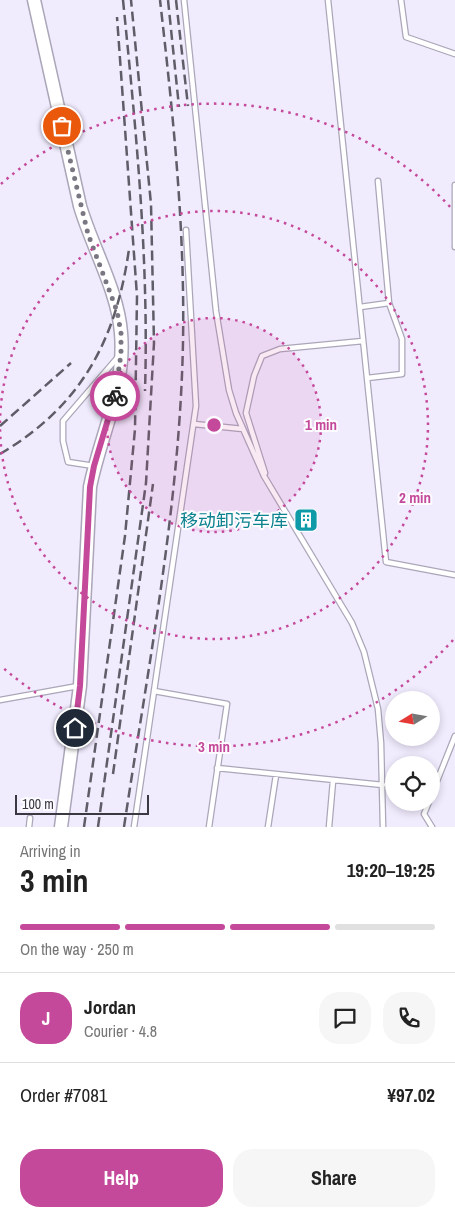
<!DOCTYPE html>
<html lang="en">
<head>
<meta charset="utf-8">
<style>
  body { margin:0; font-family:"Archivo Narrow","Noto Sans SC",sans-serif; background:#f6f6f6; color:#222; height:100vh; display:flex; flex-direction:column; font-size:19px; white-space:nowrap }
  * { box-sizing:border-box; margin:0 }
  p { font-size:16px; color:#767676 }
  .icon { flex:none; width:28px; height:28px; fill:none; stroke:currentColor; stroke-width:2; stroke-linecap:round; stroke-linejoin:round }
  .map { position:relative; height:827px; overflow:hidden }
  .side { display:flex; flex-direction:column; background:#fff; flex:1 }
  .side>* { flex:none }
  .needle { width:32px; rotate:259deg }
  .fabs { position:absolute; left:385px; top:691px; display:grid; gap:10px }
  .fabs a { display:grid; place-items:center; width:55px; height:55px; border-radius:50%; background:#fff; box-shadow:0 2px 8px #0003; font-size:25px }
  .scale { position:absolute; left:15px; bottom:12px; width:134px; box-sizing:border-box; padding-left:5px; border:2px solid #3a3840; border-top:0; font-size:14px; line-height:18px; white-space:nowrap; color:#3a3840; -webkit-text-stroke:4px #fcfbff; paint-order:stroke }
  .pin { position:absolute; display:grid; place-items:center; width:42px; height:42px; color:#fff; margin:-21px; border:2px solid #fff; border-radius:50%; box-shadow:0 1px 5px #0007 }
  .courier { position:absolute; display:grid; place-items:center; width:50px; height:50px; margin:-25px; border:4px solid #c5499a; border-radius:50%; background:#fff; color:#222; box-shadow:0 1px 6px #0007 }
  .overview em { font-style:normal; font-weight:700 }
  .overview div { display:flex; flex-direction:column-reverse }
  .overview { display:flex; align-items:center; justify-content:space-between; height:85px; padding:0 20px }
  h1 { font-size:32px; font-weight:700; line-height:38px }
  .bar { display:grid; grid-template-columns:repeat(4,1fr); gap:8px 5px; align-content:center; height:60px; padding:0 20px }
  .bar i { height:6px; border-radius:4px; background:#e0e0e0 }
  .bar .selected { background:#c5499a }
  .bar p { grid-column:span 4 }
  .line { display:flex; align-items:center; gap:12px; padding:0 20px; border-top:1px solid #e0e0e0 }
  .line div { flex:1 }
  .round { display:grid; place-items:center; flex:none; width:52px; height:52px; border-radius:20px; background:#f6f6f6 }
  .action { display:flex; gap:10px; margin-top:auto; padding:10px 20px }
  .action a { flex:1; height:58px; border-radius:20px; background:#c5499a; color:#fff; font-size:20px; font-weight:700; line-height:58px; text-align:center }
  .action a+a { background:#f6f6f6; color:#222 }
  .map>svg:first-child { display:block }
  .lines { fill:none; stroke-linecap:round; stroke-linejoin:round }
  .lane-casing { stroke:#aba6b8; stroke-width:7 }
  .secondary-casing { stroke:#aba6b8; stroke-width:15 }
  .lane { stroke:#fff; stroke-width:4.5 }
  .secondary { stroke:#fff; stroke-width:12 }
  .rail { stroke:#5f5d67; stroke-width:2.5; stroke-dasharray:10 5; stroke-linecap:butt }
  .done { stroke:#7a7782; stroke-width:5; stroke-dasharray:0 9 }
  .route { stroke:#c5499a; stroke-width:6 }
  .ring { fill:none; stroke:#c5499a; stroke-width:2.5; stroke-dasharray:2.5 5 }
  .labels { text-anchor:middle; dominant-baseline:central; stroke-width:4; stroke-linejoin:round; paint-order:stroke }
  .culture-label { font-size:18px; fill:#0d838f; stroke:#fcfbff; text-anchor:end }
  .centre { fill:#c5499a; stroke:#fcfbff; stroke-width:2.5 }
  .ring-label { font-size:15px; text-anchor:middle; font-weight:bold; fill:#c5499a; stroke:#fcfbff; stroke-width:4; stroke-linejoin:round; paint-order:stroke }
</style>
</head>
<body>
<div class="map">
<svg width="455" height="827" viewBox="0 0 455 827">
  <rect width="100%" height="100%" fill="#f1ebfe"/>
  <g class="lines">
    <g class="lane-casing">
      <path id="lane" d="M 184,0 L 216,311 L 229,390 L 236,413 L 264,476 L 352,623 L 364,652 L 378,709 L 381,743 L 383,827
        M 328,0 L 386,562 L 455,575
        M 401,0 L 406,37 L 455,54
        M 455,185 L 455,247
        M 360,307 L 389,303
        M 367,378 L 402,374 L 402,339 L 389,303 L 378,181
        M 194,424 L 243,429
        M 94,466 L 68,462 L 63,441 L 63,421 L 118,357
        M 265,473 L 246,413 L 254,376 L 262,356 L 280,349 L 363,341
        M 154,691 L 227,704 L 209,827
        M 0,700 L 78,686
        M 217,768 L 383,785
        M 431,796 L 455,736
        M 429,802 L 424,814 L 432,827
        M 29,827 L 30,818
        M 134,827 L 196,406 L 186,230
        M 268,827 L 276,775
        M 329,827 L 333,781"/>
    </g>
    <g class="secondary-casing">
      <path id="secondary" d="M 34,0 L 80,206 C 92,247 118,291 121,333 C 126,387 100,436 90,487 L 80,686 L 61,827"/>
    </g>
    <use href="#lane" class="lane"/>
    <use href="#secondary" class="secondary"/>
    <path class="rail" d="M 123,0 C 136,130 149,260 145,391
      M 168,0 L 179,107
      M 176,0 L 188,106
      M 0,426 L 71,363
      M 0,454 C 81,406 116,341 129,249
      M 113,774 L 153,484
      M 84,827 L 125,536 L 135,429 L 137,296 L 117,17
      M 98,827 L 146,483 L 154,343 L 151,204 L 131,0
      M 124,827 C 148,667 180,503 183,342 C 185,227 173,114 160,0"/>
  </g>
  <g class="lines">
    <path class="done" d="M 62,126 L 88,234 L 117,311 L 121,333 L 121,354 L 115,396"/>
    <path class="route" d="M 75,728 L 80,686 L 90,487 L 94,466 L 115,396"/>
  </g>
  <circle cx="214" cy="425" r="107" fill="#c5499a" fill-opacity=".12"/>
  <g class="ring">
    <circle cx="214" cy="425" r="107"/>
    <path d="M0 423A214 214 0 1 1 0 427"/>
    <path d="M453 640A322 322 0 0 1 1 666M1 184A322 322 0 0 1 453 210"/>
  </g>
  <defs>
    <g id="building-square" transform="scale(1.25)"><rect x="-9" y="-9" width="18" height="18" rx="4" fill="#0f9aa8" stroke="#fcfbff"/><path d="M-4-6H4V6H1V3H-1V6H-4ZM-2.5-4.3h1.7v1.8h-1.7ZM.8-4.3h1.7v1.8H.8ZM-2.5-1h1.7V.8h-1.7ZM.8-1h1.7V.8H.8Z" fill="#fff"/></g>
  </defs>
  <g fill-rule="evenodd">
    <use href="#building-square" x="306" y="520"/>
  </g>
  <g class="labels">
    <g class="culture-label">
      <text x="288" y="520">移动卸污车库</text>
    </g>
  </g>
  <circle cx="214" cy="425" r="8" class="centre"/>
  <g class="ring-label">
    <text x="321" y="430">1 min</text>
    <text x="415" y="503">2 min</text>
    <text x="214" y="752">3 min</text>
  </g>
</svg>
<div class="fabs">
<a><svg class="needle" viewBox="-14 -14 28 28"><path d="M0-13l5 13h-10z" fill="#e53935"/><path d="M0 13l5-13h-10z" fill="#767676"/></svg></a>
<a><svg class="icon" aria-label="locate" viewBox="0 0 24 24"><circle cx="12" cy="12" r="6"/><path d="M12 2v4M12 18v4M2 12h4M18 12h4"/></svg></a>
</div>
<div class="scale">100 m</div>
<div class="pin" style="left:62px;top:126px;background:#ea580c"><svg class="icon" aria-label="bag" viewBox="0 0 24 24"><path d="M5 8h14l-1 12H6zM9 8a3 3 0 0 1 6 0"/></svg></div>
<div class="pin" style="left:75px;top:728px;background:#1f2937"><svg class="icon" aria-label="home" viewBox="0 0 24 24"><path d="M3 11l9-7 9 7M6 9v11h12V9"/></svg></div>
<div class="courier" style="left:115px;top:396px"><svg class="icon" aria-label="bike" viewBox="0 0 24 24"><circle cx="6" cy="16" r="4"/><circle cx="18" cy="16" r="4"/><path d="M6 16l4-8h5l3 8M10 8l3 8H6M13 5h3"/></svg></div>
</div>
<section class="side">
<div class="overview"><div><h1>3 min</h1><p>Arriving in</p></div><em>19:20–19:25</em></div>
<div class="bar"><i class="selected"></i><i class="selected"></i><i class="selected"></i><i></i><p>On the way · 250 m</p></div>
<div class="line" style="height:90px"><b class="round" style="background:#c5499a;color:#fff">J</b><div><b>Jordan</b><p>Courier · 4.8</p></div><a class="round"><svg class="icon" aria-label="chat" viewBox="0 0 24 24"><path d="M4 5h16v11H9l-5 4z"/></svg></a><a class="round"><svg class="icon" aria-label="phone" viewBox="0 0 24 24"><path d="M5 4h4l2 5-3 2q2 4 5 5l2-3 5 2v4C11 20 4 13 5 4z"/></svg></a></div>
<div class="line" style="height:65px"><div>Order #7081</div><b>¥97.02</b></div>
<div class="action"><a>Help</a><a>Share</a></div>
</section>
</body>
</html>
